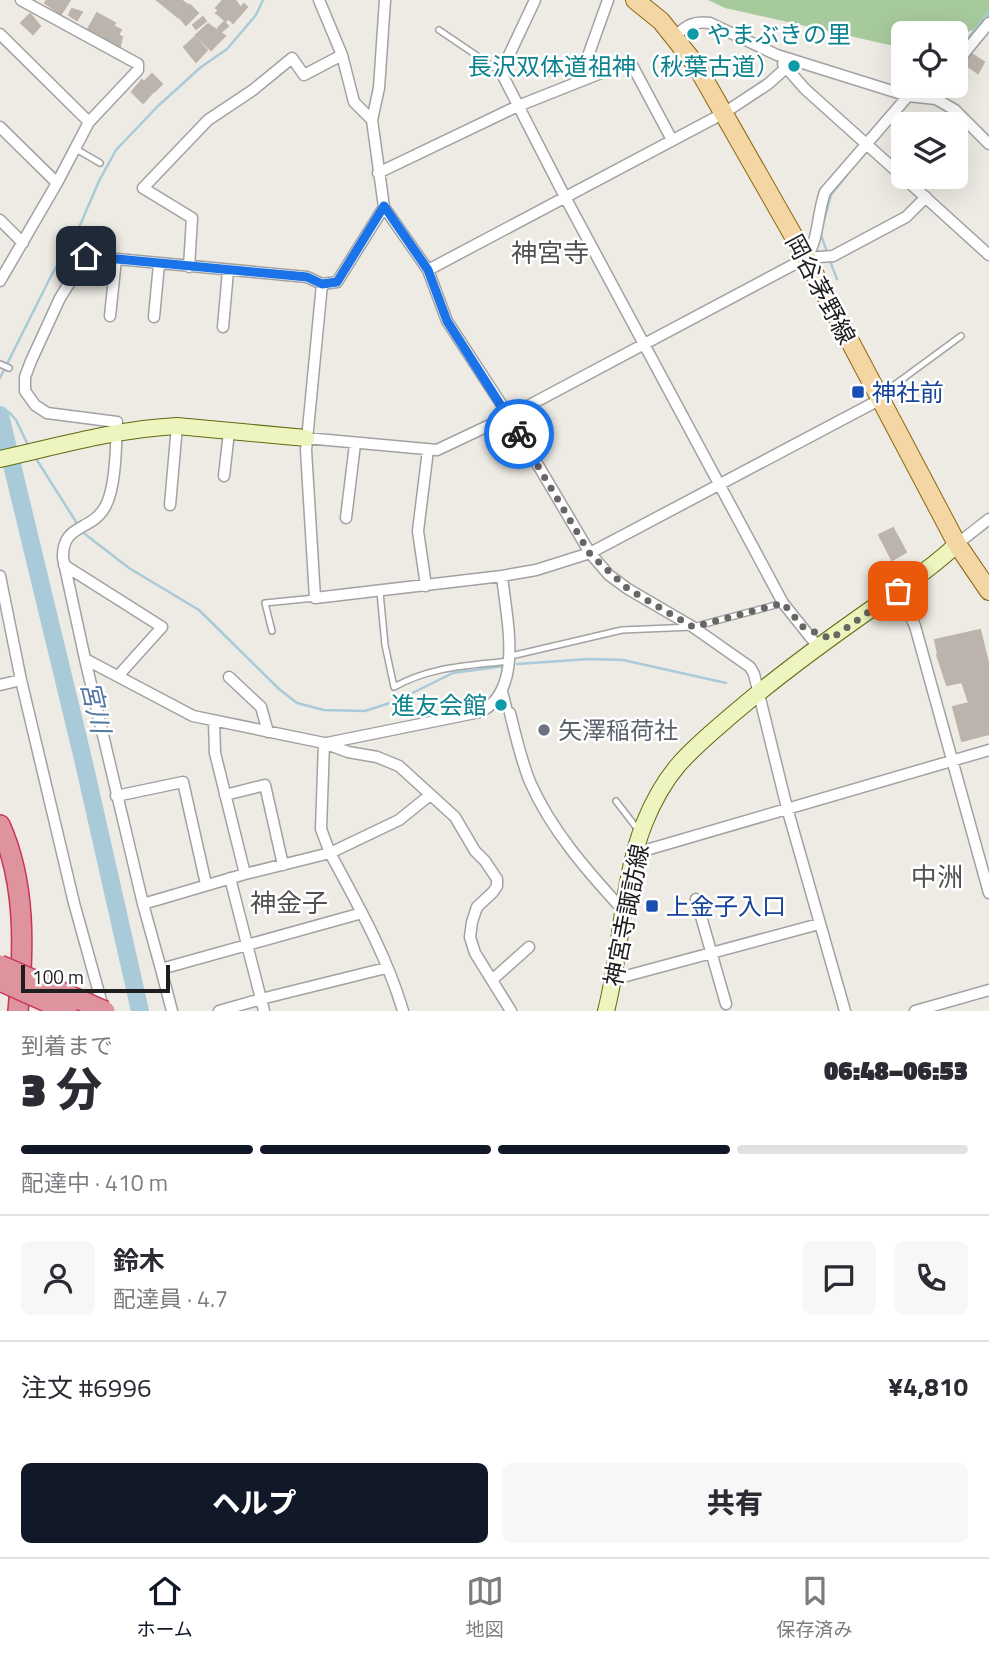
<!DOCTYPE html>
<html lang="ja">
<head>
<meta charset="utf-8">
<style>
  body { margin:0; font-family:"Titillium Web","Noto Sans JP",sans-serif; background:#f7f7f7; color:#2b2b33; height:100vh; display:flex; flex-direction:column; font-size:26px; white-space:nowrap }
  * { box-sizing:border-box; margin:0 }
  p { font-size:23px; color:#7c7c81 }
  .icon { flex:none; width:38px; height:38px; fill:none; stroke:currentColor; stroke-width:2; stroke-linecap:round; stroke-linejoin:round }
  .map { position:relative; height:1011px; overflow:hidden }
  .details { display:flex; flex-direction:column; background:#fff; flex:1 }
  .details>* { flex:none }
  .tools { position:absolute; left:891px; top:21px; display:grid; gap:14px }
  .tools a { display:grid; place-items:center; width:77px; height:77px; border-radius:10px; background:#fff; box-shadow:0 7px 28px #0002; font-size:35px }
  .scale { position:absolute; left:21px; bottom:18px; width:149px; box-sizing:border-box; padding-left:7px; border:4px solid #1e1e1e; border-top:0; font-size:19px; line-height:24px; white-space:nowrap; color:#1e1e1e; -webkit-text-stroke:5px #fff; paint-order:stroke }
  .pin { position:absolute; display:grid; place-items:center; width:60px; height:60px; color:#fff; margin:-30px; border-radius:14px; box-shadow:0 4px 10px #0006 }
  .courier { position:absolute; display:grid; place-items:center; width:70px; height:70px; margin:-35px; border:5px solid #1a73e8; border-radius:50%; background:#fff; color:#222; box-shadow:0 2px 9px #0007 }
  .overview em { font-style:normal; font-weight:800 }
  .overview div { display:flex; flex-direction:column-reverse }
  .overview { display:flex; align-items:center; justify-content:space-between; height:119px; padding:0 21px }
  h1 { font-size:46px; font-weight:800; line-height:52px }
  .bar { display:grid; grid-template-columns:repeat(4,1fr); gap:10px 7px; align-content:center; height:84px; padding:0 21px }
  .bar i { height:9px; border-radius:5px; background:#e1e1e2 }
  .bar .active { background:#111827 }
  .bar p { grid-column:span 4 }
  .line { display:flex; align-items:center; gap:18px; padding:0 21px; border-top:2px solid #e1e1e2 }
  .line div { flex:1 }
  .round { display:grid; place-items:center; flex:none; width:74px; height:74px; border-radius:10px; background:#f7f7f7 }
  .button { display:flex; gap:14px; margin-top:auto; padding:14px 21px }
  .button a { flex:1; height:80px; border-radius:10px; background:#111827; color:#fff; font-size:28px; font-weight:800; line-height:80px; text-align:center }
  .button a+a { background:#f7f7f7; color:#2b2b33 }
  .dock { display:flex; justify-content:space-around; align-items:center; height:98px; border-top:2px solid #e1e1e2; background:#fff; font-size:19px; color:#7c7c81 }
  .dock a { display:grid; justify-items:center; gap:4px }
  .dock .active { color:#111827 }
  .map>svg:first-child { display:block }
  .forest { fill:#a7ca9d }
  .lines { fill:none; stroke-linecap:round; stroke-linejoin:round }
  .stream { stroke:#a9cad8; stroke-width:2.5 }
  .river { stroke:#a9cad8; stroke-width:18 }
  .building { fill:#bbb4ae; stroke:#beb3a8; stroke-width:2 }
  .lane-casing { stroke:#a2a2a2; stroke-width:8 }
  .street-casing { stroke:#a2a2a2; stroke-width:13 }
  .secondary-casing { stroke:#5c6b0e; stroke-width:18 }
  .primary-casing { stroke:#8b680d; stroke-width:20 }
  .highway-casing { stroke:#ca335e; stroke-width:22 }
  .lane { stroke:#fff; stroke-width:5 }
  .street { stroke:#fff; stroke-width:10 }
  .secondary { stroke:#eef4bd; stroke-width:16 }
  .primary { stroke:#f3d6a4; stroke-width:18 }
  .highway { stroke:#df939d; stroke-width:19 }
  .highway-bridge-casing { stroke:#ca335e; stroke-width:22; stroke-linecap:butt }
  .highway-bridge { stroke:#df939d; stroke-width:19 }
  .done { stroke:#676664; stroke-width:7; stroke-dasharray:0 12.6 }
  .route { stroke:#1a73e8; stroke-width:9 }
  .culture-dot { fill:#0f9aa8; stroke:#fff; stroke-width:2.5 }
  .transit-dot { fill:#1a4fb4; stroke:#fff; stroke-width:2.5 }
  .worship-dot { fill:#6b7280; stroke:#fff; stroke-width:2.5 }
  .labels { text-anchor:middle; dominant-baseline:central; stroke-width:5; stroke-linejoin:round; paint-order:stroke }
  .culture-label { font-size:24px; fill:#0d838f; stroke:#fff; text-anchor:end }
  .street-label { font-size:24px; fill:#1e1e1e; stroke:#fff }
  .transit-label { font-size:24px; fill:#164399; stroke:#fff; text-anchor:start }
  .worship-label { font-size:24px; fill:#5b616d; stroke:#fff; text-anchor:start }
  .neighbourhood-label { font-size:26px; fill:#515151; stroke:#fff }
  .water-label { font-size:26px; font-style:italic; fill:#5377a5; stroke:#fff }
</style>
</head>
<body>
<div class="map">
<svg width="989" height="1011" viewBox="0 0 989 1011">
  <rect width="100%" height="100%" fill="#eeebe5"/>
  <path class="forest" d="M 708,0 L 989,0 L 989,23 L 956,37 L 956,33 L 903,33 L 903,48 L 725,8 Z"/>
  <g class="lines">
    <path class="stream" d="M 956,53 L 989,12
      M 919,89 L 922,86
      M 822,228 L 831,195 L 847,175
      M 821,235 L 828,255
      M 830,261 L 837,279
      M 0,378 L 50,278 L 81,223 L 99,181 L 116,150 L 158,106 L 201,67 L 227,49 L 256,15 L 263,0
      M 0,412 L 9,412 L 16,420 L 28,445
      M 35,457 L 78,525
      M 81,531 L 129,568 L 199,610 L 279,689 L 297,703 L 324,710 L 365,711 L 396,701 L 453,673 L 504,666
      M 517,664 L 589,659 L 623,660 L 726,683"/>
    <path class="river" d="M 0,415 L 83,759 L 140,1011"/>
  </g>
  <path class="building" d="M 47,0 L 70,0 L 61,14 L 45,3 Z
    M 157,0 L 181,0 L 188,5 L 178,17 Z
    M 223,0 L 235,0 L 241,8 L 244,4 L 247,7 L 233,23 L 228,18 L 226,21 L 216,13 L 219,10 L 216,8 Z
    M 190,5 L 198,13 L 186,25 L 179,17 Z
    M 72,9 L 82,12 L 77,20 L 69,15 Z
    M 97,13 L 115,23 L 113,26 L 121,30 L 118,35 L 122,37 L 120,46 L 102,39 L 103,36 L 88,29 Z
    M 30,14 L 40,26 L 33,34 L 21,23 Z
    M 203,17 L 206,21 L 196,29 L 193,25 Z
    M 224,22 L 228,26 L 221,32 L 218,28 Z
    M 208,24 L 225,36 L 211,50 L 196,35 Z
    M 195,37 L 207,50 L 196,62 L 184,47 Z
    M 970,53 L 984,62 L 978,73 L 963,63 Z
    M 152,74 L 162,84 L 155,91 L 145,81 Z
    M 142,80 L 154,91 L 143,103 L 132,92 Z
    M 893,528 L 906,552 L 892,560 L 879,535 Z
    M 980,630 L 989,666 L 989,734 L 962,741 L 953,707 L 969,703 L 962,682 L 947,685 L 937,655 L 938,654 L 935,640 Z
    M 505,700 L 507,709 L 498,710 L 496,702 Z"/>
  <g class="lines">
    <g class="lane-casing">
      <path id="lane" d="M 439,30 L 501,72
        M 76,149 L 100,163
        M 0,364 L 9,368
        M 882,394 L 961,336
        M 380,592 L 385,645 L 394,687 C 432,666 468,666 509,661
        M 272,631 L 265,603 L 315,598
        M 511,656 L 622,630 L 693,627 L 783,603
        M 504,689 L 510,713
        M 616,801 L 639,831"/>
    </g>
    <g class="street-casing">
      <path id="street" d="M 319,0 L 342,55 L 354,102 L 372,120
        M 385,0 L 379,88 L 372,120 L 384,207 L 428,270 L 447,321 L 509,416 L 590,553 L 609,575 L 628,589 L 693,627 L 750,667 L 754,674 L 787,808 L 845,1011
        M 535,0 L 501,72 L 565,197 L 783,603 L 819,648
        M 0,34 L 89,122
        M 675,36 C 687,25 694,21 710,23 L 777,55 L 908,96 L 936,99 L 955,110 L 989,144
        M 956,63 L 989,23
        M 783,64 L 805,89 L 903,177
        M 596,75 L 624,64 L 632,65 L 672,140
        M 921,97 L 931,86
        M 0,127 L 57,183
        M 378,173 L 518,106 L 596,75 L 588,56 L 608,0
        M 903,177 L 989,255
        M 384,207 L 337,282 L 322,284 L 307,277 L 86,256 L 60,298 L 31,361 L 25,377 L 25,391 L 35,405 L 47,413 L 117,422 C 116,445 116,488 105,507 C 91,532 62,523 63,558 L 85,659 L 193,716 L 324,743 L 348,752 L 377,757 L 399,766 L 455,817 L 475,851 L 485,861 L 497,879 L 497,886 L 493,892 L 477,907 L 472,922 L 470,937 L 475,953 L 511,1011
        M 0,220 L 23,243
        M 806,258 C 819,240 817,214 825,192 L 908,96
        M 189,267 L 192,218 L 143,188 L 208,120 L 253,90 L 292,58 L 304,75 L 342,55
        M 428,270 L 724,113 L 768,84 L 786,68
        M 0,281 L 57,183 L 89,122 L 138,70 L 138,64 L 21,0
        M 322,284 L 306,450 L 315,598 L 502,576 L 536,570 L 590,553 L 881,399
        M 110,316 L 116,259
        M 154,317 L 159,264
        M 223,327 L 228,271
        M 306,438 L 437,450 L 509,416 L 806,258 L 833,256 L 906,217 L 926,197
        M 224,476 L 229,432
        M 170,505 L 177,426
        M 346,518 L 355,444
        M 957,544 L 989,519
        M 64,565 L 162,627 L 118,676
        M 0,576 L 21,680 L 74,903 L 104,1011
        M 426,586 L 418,531 L 428,450
        M 898,591 L 915,626 L 989,893
        M 85,659 L 143,904 L 161,969 L 362,913
        M 229,677 L 261,707 L 268,732
        M 0,685 L 21,680
        M 510,713 C 516,737 521,760 530,782 C 551,830 588,872 623,910
        M 327,743 L 480,712 C 525,690 506,617 502,576
        M 225,795 L 265,785 L 283,865
        M 116,796 L 183,782 L 206,884
        M 636,853 L 989,750
        M 245,874 L 330,853 L 321,829 L 324,743
        M 696,899 L 726,1004
        M 143,904 L 245,874 L 215,753 L 214,721
        M 161,969 L 172,1011
        M 615,979 L 819,924
        M 492,980 L 529,947
        M 219,1011 L 261,999 L 230,878
        M 264,1011 L 261,999 L 386,968
        M 403,1011 C 387,956 357,903 330,853 L 399,820 L 430,795
        M 915,1011 L 989,990"/>
    </g>
    <g class="secondary-casing">
      <path id="secondary" d="M 0,459 C 58,446 117,429 177,426 L 306,438
        M 606,1011 C 622,950 621,883 644,824 C 666,769 690,751 733,714 C 779,675 828,639 877,605 C 904,586 933,567 957,544"/>
    </g>
    <g class="primary-casing">
      <path id="primary" d="M 635,0 L 661,21 L 696,65 L 806,258 L 957,544 L 989,591"/>
    </g>
    <g class="highway-casing">
      <path id="highway" d="M 0,825 C 26,883 24,949 18,1011"/>
    </g>
    <use href="#lane" class="lane"/>
    <use href="#street" class="street"/>
    <use href="#secondary" class="secondary"/>
    <use href="#primary" class="primary"/>
    <use href="#highway" class="highway"/>
    <g class="highway-bridge-casing">
      <path id="highway-bridge" d="M 0,965 L 105,1011
        M 0,981 L 67,1011"/>
    </g>
    <use href="#highway-bridge" class="highway-bridge"/>
  </g>
  <g class="lines">
    <path class="done" d="M 519,434 L 590,554 L 628,589 L 693,627 L 783,603 L 803,627 L 831,639 L 898,591"/>
    <path class="route" d="M 86,256 L 307,277 L 322,284 L 337,282 L 384,206 L 428,270 L 447,321 L 519,434"/>
  </g>
  <g class="culture-dot">
    <circle cx="693" cy="34" r="7"/>
    <circle cx="794" cy="66" r="7"/>
    <circle cx="501" cy="705" r="7"/>
  </g>
  <g class="transit-dot">
    <rect x="851" y="385" width="14" height="14" rx="3.5"/>
    <rect x="645" y="899" width="14" height="14" rx="3.5"/>
  </g>
  <circle class="worship-dot" cx="544" cy="730" r="7"/>
  <g class="labels">
    <g class="culture-label">
      <text x="707" y="34" text-anchor="start">やまぶきの里</text>
      <text x="780" y="66">長沢双体道祖神（秋葉古道）</text>
      <text x="487" y="705">進友会館</text>
    </g>
    <g class="street-label">
      <text transform="translate(821 289) rotate(62)">岡谷茅野線</text>
      <text transform="translate(626 915) rotate(-79)">神宮寺諏訪線</text>
    </g>
    <g class="transit-label">
      <text x="872" y="392">神社前</text>
      <text x="666" y="906">上金子入口</text>
    </g>
    <g class="worship-label">
      <text x="558" y="730">矢澤稲荷社</text>
    </g>
    <g class="neighbourhood-label">
      <text x="550" y="252">神宮寺</text>
      <text x="937" y="876">中洲</text>
      <text x="289" y="902">神金子</text>
    </g>
    <g class="water-label">
      <text transform="translate(96 707) rotate(77)">宮川</text>
    </g>
  </g>
</svg>
<div class="tools">
<a><svg class="icon" aria-label="locate" viewBox="0 0 24 24"><circle cx="12" cy="12" r="6"/><path d="M12 2v4M12 18v4M2 12h4M18 12h4"/></svg></a>
<a><svg class="icon" aria-label="layers" viewBox="0 0 24 24"><path d="M12 4l9 5-9 5-9-5zM3 14l9 5 9-5"/></svg></a>
</div>
<div class="scale">100 m</div>
<div class="pin" style="left:898px;top:591px;background:#ea580c"><svg class="icon" aria-label="bag" viewBox="0 0 24 24"><path d="M5 8h14l-1 12H6zM9 8a3 3 0 0 1 6 0"/></svg></div>
<div class="pin" style="left:86px;top:256px;background:#1f2937"><svg class="icon" aria-label="home" viewBox="0 0 24 24"><path d="M3 11l9-7 9 7M6 9v11h12V9"/></svg></div>
<div class="courier" style="left:519px;top:434px"><svg class="icon" aria-label="bike" viewBox="0 0 24 24"><circle cx="6" cy="16" r="4"/><circle cx="18" cy="16" r="4"/><path d="M6 16l4-8h5l3 8M10 8l3 8H6M13 5h3"/></svg></div>
</div>
<section class="details">
<div class="overview"><div><h1>3 分</h1><p>到着まで</p></div><em>06:48–06:53</em></div>
<div class="bar"><i class="active"></i><i class="active"></i><i class="active"></i><i></i><p>配達中 · 410 m</p></div>
<div class="line" style="height:126px"><a class="round"><svg class="icon" aria-label="person" viewBox="0 0 24 24"><circle cx="12" cy="8" r="4"/><path d="M4 21q1-7 8-7t8 7"/></svg></a><div><b>鈴木</b><p>配達員 · 4.7</p></div><a class="round"><svg class="icon" aria-label="chat" viewBox="0 0 24 24"><path d="M4 5h16v11H9l-5 4z"/></svg></a><a class="round"><svg class="icon" aria-label="phone" viewBox="0 0 24 24"><path d="M5 4h4l2 5-3 2q2 4 5 5l2-3 5 2v4C11 20 4 13 5 4z"/></svg></a></div>
<div class="line" style="height:91px"><div>注文 #6996</div><b>¥4,810</b></div>
<div class="button"><a>ヘルプ</a><a>共有</a></div>
</section>
<nav class="dock">
<a class="active"><svg class="icon" aria-label="home" viewBox="0 0 24 24"><path d="M3 11l9-7 9 7M6 9v11h12V9"/></svg>ホーム</a>
<a><svg class="icon" aria-label="map" viewBox="0 0 24 24"><path d="M3 6l6-2 6 2 6-2v14l-6 2-6-2-6 2zM9 4v14M15 6v14"/></svg>地図</a>
<a><svg class="icon" aria-label="saved" viewBox="0 0 24 24"><path d="M7 4h10v16l-5-4-5 4z"/></svg>保存済み</a>
</nav>
</body>
</html>
